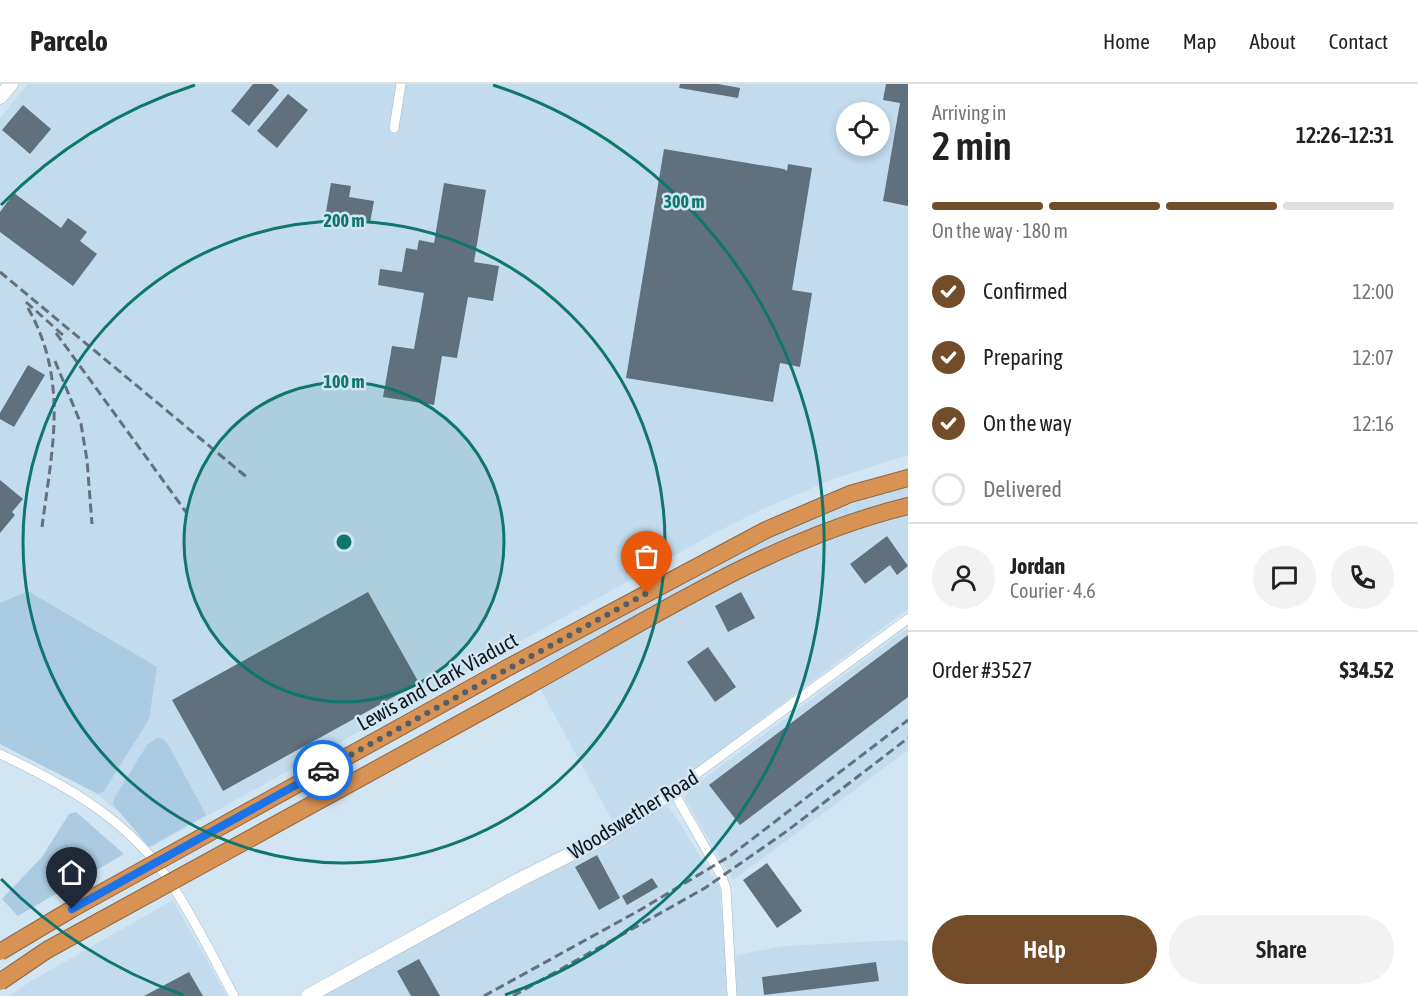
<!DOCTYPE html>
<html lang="en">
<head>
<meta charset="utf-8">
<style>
  body { margin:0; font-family:"Asap Condensed",sans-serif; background:#f2f2f2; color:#222; height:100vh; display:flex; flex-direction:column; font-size:22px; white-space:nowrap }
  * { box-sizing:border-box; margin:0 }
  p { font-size:20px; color:#767676 }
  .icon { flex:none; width:33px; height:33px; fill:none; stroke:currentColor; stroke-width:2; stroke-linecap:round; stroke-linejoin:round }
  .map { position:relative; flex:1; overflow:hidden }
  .drawer { display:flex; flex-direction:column; background:#fff; width:510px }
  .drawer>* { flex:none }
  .tools { position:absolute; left:836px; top:18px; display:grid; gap:12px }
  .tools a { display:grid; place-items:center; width:54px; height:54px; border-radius:50%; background:#fff; box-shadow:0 3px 9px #0003; font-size:30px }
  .pin { position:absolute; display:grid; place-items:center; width:51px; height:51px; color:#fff; margin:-62px -26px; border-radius:50% 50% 50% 0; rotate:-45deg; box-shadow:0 0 6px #0007 }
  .pin .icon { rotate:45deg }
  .courier { position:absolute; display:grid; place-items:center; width:60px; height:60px; margin:-30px; border:4px solid #1a73e8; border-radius:50%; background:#fff; color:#222; box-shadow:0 2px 8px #0007 }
  .headline em { font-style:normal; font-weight:600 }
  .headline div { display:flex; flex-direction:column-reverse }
  .headline { display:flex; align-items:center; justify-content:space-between; height:102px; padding:0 24px }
  h1 { font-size:39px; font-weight:600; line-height:45px }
  .bar { display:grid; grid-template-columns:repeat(4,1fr); gap:9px 6px; align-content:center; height:72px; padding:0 24px }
  .bar i { height:8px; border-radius:4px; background:#e0e0e0 }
  .bar .selected { background:#734c2a }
  .bar p { grid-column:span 4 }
  .line { display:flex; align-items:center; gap:15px; padding:0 24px; border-top:2px solid #e0e0e0 }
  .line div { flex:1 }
  .round { display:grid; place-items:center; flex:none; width:63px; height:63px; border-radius:32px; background:#f2f2f2 }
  ol { padding:0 24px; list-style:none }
  li { display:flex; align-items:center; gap:18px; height:66px }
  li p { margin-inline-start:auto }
  li .icon { padding:6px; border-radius:50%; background:#734c2a; color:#fff; stroke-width:4 }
  li:last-child { color:#767676 }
  li i { width:33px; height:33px; border:3px solid #e0e0e0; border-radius:50% }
  .action { display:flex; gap:12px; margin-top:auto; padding:12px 24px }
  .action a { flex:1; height:69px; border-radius:36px; background:#734c2a; color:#fff; font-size:24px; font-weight:600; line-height:69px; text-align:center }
  .action a+a { background:#f2f2f2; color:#222 }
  header { display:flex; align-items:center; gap:36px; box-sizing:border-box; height:84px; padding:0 30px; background:#fff; border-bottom:2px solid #e0e0e0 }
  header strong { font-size:28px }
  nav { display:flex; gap:33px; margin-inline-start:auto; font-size:21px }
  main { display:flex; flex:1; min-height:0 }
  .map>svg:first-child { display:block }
  .built { fill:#c2dbed; fill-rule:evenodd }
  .green { fill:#abcbe3 }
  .building { fill:#60707c }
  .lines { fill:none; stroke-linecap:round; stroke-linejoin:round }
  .street-casing { stroke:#a6b7c4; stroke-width:10 }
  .secondary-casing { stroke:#a6b7c4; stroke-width:15 }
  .highway-casing { stroke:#916640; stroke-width:18 }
  .street { stroke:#fff; stroke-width:9 }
  .secondary { stroke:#fff; stroke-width:14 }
  .highway { stroke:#d79254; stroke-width:16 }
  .rail { stroke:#65717a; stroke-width:3; stroke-dasharray:9 4.5; stroke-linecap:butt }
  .highway-bridge-casing { stroke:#916640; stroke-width:18; stroke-linecap:butt }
  .highway-bridge { stroke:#d79254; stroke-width:16 }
  .done { stroke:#535e66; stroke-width:6; stroke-dasharray:0 10.8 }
  .route { stroke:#1a73e8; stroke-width:8 }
  .ring { fill:none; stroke:#0f766e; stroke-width:3 }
  .labels { text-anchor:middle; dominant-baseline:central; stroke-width:5; stroke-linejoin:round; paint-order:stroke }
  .street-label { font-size:21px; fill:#0f151a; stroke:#d2e5f2 }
  .centre { fill:#0f766e; stroke:#d2e5f2; stroke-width:3 }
  .ring-label { font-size:18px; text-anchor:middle; font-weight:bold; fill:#0f766e; stroke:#d2e5f2; stroke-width:5; stroke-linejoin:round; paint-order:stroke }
</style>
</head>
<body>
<header>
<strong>Parcelo</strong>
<nav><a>Home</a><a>Map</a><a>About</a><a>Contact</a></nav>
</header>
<main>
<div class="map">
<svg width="908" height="912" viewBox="0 0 908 912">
  <rect width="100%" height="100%" fill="#d2e5f2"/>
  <path class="built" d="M 28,0 L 908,0 L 908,371 L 833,395 L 763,425 L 709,452 L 150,764 L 121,730 L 93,707 L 0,660 L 0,34 ZM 846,28 L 879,28 L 879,62 L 846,62 Z
    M 908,401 L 908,525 L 702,680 L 650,715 L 612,736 L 526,579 L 787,442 Z
    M 908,544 L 908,666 L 733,796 L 685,715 L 687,707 Z
    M 662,722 L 670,724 L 720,804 L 726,873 L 785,862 L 901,856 L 908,858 L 908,912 L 321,912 L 603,760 Z
    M 173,816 L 227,912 L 10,912 L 28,899 Z"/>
  <path class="green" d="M 28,507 L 157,583 L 149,635 L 104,707 L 98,710 L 0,660 L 0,519 Z
    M 157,654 L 163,655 L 169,662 L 206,731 L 149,763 L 113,720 L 115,713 L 147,661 Z
    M 76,728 L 124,770 L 18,832 L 2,815 L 42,773 L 69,730 Z"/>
  <path class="building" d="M 253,0 L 272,0 L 279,6 L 249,42 L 231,27 Z
    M 680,0 L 718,0 L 740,4 L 738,14 L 679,4 Z
    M 886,0 L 908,0 L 908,122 L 883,117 L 900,19 L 883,16 Z
    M 288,10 L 308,26 L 277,64 L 257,47 Z
    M 23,21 L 51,45 L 30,70 L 2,46 Z
    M 664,65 L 784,85 L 787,87 L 788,80 L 812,84 L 792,206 L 812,209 L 800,283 L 780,279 L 773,318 L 626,294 Z
    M 331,99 L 351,102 L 349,113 L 374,117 L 370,139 L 362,138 L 361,145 L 324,139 Z
    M 444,99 L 486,106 L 474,178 L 499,182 L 493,217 L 468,213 L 457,274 L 442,272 L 434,321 L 383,313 L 392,262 L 414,265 L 424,209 L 378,201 L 380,185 L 402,188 L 406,164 L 417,166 L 419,156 L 434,159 Z
    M 14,109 L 61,144 L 68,134 L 87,148 L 80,157 L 97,170 L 73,202 L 0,148 L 0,128 Z
    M 28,281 L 45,291 L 14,343 L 0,335 L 0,329 Z
    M 0,396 L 23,415 L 12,428 L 15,431 L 0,449 Z
    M 887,452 L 908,482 L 897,491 L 890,481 L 865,500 L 850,480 Z
    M 368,508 L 419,599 L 223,707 L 172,616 Z
    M 741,508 L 755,534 L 728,548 L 715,522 Z
    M 908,551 L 908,613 L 740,741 L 709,701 Z
    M 708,563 L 736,603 L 715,618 L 687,578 Z
    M 597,771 L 620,814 L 599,826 L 575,783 Z
    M 767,779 L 802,827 L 777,844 L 743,796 Z
    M 652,794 L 658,803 L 627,821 L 622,812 Z
    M 419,875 L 440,912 L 411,912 L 397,887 Z
    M 876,878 L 879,897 L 764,911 L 762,893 Z
    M 189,888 L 203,912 L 144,912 Z"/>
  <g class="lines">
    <g class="street-casing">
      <path id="street" d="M 394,44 L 401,0
        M 0,670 C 66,701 131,737 172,801 C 195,836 214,875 234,912
        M 732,912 L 726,805 L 722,793 L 673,707 L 908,535"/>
    </g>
    <g class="secondary-casing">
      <path id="secondary" d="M 0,13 L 11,0
        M 308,912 L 517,797 L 599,756 L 673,707"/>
    </g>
    <g class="highway-casing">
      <path id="highway" d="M 507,584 L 766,446 L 850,410 L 908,394
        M 528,602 C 650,535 772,455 908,422"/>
    </g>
    <use href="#street" class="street"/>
    <use href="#secondary" class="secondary"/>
    <use href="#highway" class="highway"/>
    <path class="rail" d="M 0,188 L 249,395
      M 26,218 L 64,252
      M 28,224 C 69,297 52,365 42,443
      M 56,249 L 186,428
      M 55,277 L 81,340 L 87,376 L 92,440
      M 484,912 L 640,826 L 730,772 L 908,636
      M 513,912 L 705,804 L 787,747 L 908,654"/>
    <g class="highway-bridge-casing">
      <path id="highway-bridge" d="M 0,868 L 72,825 L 507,584
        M 0,898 L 47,866 L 528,602"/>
    </g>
    <use href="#highway-bridge" class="highway-bridge"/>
  </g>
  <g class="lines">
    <path class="done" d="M 323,686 L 647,509"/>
    <path class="route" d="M 72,825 L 323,686"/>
  </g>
  <circle cx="344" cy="458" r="160" fill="#0f766e" fill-opacity=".12"/>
  <g class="ring">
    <circle cx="344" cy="458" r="160"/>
    <circle cx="344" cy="458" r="321"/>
    <path d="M183 911A481 481 0 0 1 1 795M1 121A481 481 0 0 1 195 1M493 1A481 481 0 0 1 505 911"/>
  </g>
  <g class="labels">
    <g class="street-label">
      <text transform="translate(437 597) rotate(-29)">Lewis and Clark Viaduct</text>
      <text transform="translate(633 730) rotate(-32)">Woodswether Road</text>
    </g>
  </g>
  <circle cx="344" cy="458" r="9" class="centre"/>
  <g class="ring-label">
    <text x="684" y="124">300 m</text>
    <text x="344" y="143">200 m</text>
    <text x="344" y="304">100 m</text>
  </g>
</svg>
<div class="tools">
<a><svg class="icon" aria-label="locate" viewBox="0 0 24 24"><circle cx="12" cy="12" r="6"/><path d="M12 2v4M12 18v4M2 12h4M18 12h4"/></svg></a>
</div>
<div class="pin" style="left:647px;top:509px;background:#ea580c"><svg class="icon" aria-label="bag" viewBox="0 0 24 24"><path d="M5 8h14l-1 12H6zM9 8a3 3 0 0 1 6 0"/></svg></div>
<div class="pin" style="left:72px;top:825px;background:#1f2937"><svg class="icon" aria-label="home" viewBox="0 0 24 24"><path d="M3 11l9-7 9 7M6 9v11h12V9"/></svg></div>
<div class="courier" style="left:323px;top:686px"><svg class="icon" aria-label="car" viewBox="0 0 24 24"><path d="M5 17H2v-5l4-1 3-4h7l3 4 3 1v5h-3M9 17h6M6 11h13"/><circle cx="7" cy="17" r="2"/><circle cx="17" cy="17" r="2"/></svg></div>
</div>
<section class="drawer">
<div class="headline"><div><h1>2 min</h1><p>Arriving in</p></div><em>12:26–12:31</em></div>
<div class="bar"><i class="selected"></i><i class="selected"></i><i class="selected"></i><i></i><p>On the way · 180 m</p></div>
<ol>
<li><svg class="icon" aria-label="check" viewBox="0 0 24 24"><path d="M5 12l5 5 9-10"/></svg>Confirmed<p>12:00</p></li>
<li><svg class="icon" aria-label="check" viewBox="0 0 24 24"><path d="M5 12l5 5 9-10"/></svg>Preparing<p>12:07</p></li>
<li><svg class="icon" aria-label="check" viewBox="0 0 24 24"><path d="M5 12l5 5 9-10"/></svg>On the way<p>12:16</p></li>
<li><i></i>Delivered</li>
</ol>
<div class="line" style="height:108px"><a class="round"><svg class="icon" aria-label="person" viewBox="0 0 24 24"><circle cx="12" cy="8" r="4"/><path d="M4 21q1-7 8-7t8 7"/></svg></a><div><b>Jordan</b><p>Courier · 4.6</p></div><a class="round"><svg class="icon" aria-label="chat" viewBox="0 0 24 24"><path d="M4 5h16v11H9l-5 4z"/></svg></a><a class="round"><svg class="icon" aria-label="phone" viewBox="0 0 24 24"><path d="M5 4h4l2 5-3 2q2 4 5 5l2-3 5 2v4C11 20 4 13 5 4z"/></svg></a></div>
<div class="line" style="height:78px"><div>Order #3527</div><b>$34.52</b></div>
<div class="action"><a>Help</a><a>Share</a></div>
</section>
</main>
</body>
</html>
